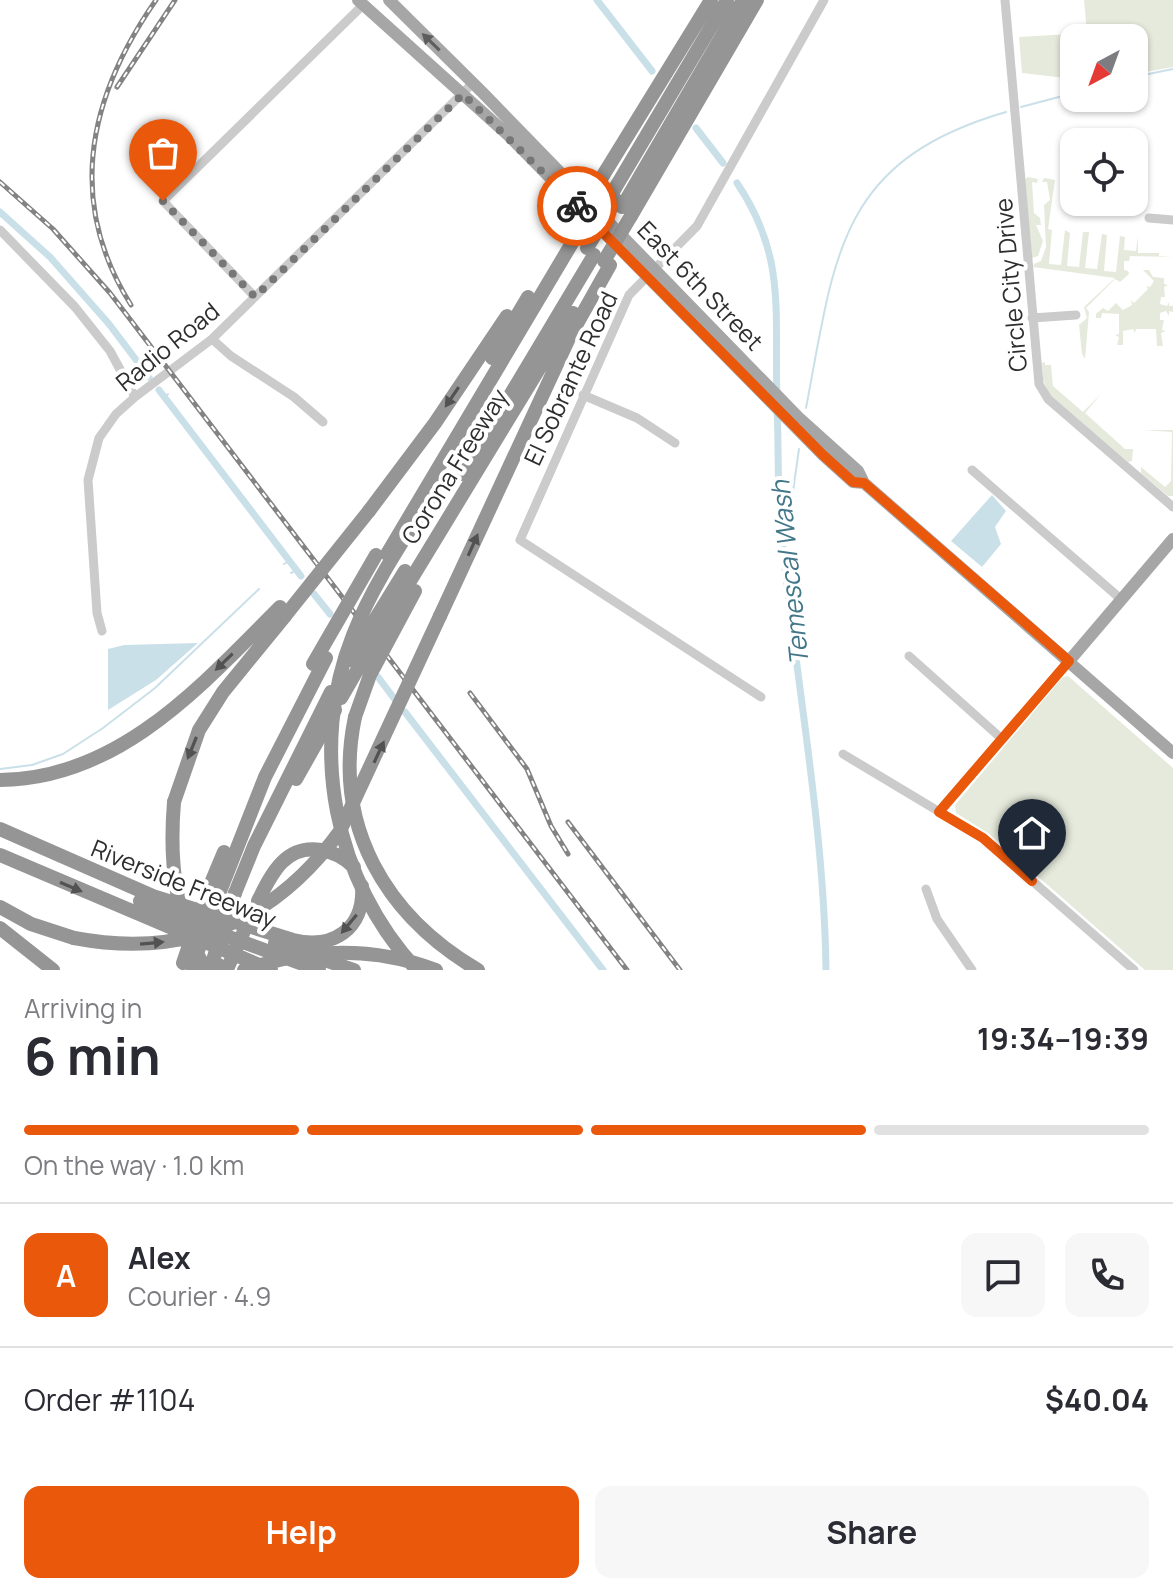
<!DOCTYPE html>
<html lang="en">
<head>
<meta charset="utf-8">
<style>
  body { margin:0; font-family:Manrope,sans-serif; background:#f7f7f7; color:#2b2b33; height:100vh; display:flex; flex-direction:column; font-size:30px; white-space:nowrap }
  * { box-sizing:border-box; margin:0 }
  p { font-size:26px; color:#7c7c81 }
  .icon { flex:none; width:44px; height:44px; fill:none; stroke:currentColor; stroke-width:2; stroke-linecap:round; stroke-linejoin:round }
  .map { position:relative; height:970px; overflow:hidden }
  .sheet { display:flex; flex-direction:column; background:#fff; flex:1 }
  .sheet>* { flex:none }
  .needle { width:52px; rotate:221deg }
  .tools { position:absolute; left:1060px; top:24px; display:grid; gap:16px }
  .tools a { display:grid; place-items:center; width:88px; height:88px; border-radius:16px; background:#fff; box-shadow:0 2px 6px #0004; font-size:40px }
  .pin { position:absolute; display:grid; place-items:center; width:68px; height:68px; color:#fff; margin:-82px -34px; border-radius:50% 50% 50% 0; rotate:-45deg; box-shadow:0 0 8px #0007 }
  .pin .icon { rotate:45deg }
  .courier { position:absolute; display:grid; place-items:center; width:80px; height:80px; margin:-40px; border:6px solid #ea580c; border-radius:50%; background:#fff; color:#222; box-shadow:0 2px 10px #0007 }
  .head em { font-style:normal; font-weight:700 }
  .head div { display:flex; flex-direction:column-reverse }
  .head { display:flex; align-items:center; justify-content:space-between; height:136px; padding:0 24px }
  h1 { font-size:52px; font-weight:700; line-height:60px }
  .bar { display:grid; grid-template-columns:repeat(4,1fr); gap:12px 8px; align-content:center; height:96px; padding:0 24px }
  .bar i { height:10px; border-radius:6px; background:#e1e1e2 }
  .bar .active { background:#ea580c }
  .bar p { grid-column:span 4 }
  .line { display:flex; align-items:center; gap:20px; padding:0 24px; border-top:2px solid #e1e1e2 }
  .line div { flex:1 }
  .round { display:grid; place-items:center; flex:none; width:84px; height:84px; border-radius:16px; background:#f7f7f7 }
  .action { display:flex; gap:16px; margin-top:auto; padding:16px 24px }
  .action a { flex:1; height:92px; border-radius:16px; background:#ea580c; color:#fff; font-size:32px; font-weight:700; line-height:92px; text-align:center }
  .action a+a { background:#f7f7f7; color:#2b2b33 }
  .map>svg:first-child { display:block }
  .green { fill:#e5eadc }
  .water { fill:#cae0e9 }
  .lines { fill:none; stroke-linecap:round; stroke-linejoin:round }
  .stream { stroke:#cae0e9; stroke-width:2 }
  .canal { stroke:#cae0e9; stroke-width:7 }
  .minor { stroke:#cbcbcb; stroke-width:9 }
  .major { stroke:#a6a6a6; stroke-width:12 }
  .highway { stroke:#959595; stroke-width:14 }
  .rail-casing { stroke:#838383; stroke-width:5 }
  .rail { stroke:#fff; stroke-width:2; stroke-dasharray:6; stroke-linecap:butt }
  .highway-bridge { stroke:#959595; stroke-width:14 }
  .oneway { fill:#5e5e5e }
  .oneway2 { fill:#525252 }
  .done { stroke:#777; stroke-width:8; stroke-dasharray:0 14.4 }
  .route { stroke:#ea580c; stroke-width:10 }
  .labels { text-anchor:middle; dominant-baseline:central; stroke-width:8; stroke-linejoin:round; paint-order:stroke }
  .street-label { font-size:24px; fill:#2e2e2e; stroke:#fff }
  .water-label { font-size:26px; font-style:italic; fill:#427789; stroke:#fff }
</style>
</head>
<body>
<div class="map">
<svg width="1173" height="970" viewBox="0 0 1173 970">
  <rect width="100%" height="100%" fill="#fff"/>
  <path class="green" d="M 1084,0 L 1173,0 L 1173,67 L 1134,74 L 1134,38 L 1074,38 L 1074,79 L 1022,73 L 1019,37 L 1087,33 Z
    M 1028,177 L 1038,179 L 1037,183 L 1032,182 L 1034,213 L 1040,218 L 1041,225 L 1036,225 L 1043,241 L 1038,256 L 1032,258 L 1025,179 Z
    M 1044,178 L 1055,180 L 1048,229 L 1052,230 L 1049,264 L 1061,265 L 1065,230 L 1070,233 L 1067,266 L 1079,267 L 1083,232 L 1089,232 L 1085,268 L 1097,269 L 1102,234 L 1107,235 L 1104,271 L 1116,272 L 1120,236 L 1125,237 L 1124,250 L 1136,251 L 1138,236 L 1138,253 L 1159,253 L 1159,256 L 1173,257 L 1130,256 L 1129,261 L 1124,261 L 1124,270 L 1128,271 L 1129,274 L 1120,282 L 1115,279 L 1086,308 L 1089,312 L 1085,359 L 1082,354 L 1079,325 L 1087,318 L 1084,307 L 1115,278 L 1033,267 L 1034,264 L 1041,261 L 1046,247 L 1044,205 L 1050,200 L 1047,182 L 1042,182 Z
    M 1143,270 L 1149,270 L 1153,277 L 1164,278 L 1164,284 L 1168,285 L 1164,287 L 1165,297 L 1161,297 L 1160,304 L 1167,306 L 1169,302 L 1169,306 L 1173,306 L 1173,312 L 1169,311 L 1169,316 L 1166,311 L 1160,313 L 1160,320 L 1164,320 L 1162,330 L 1166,331 L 1161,333 L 1163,346 L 1157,346 L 1156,329 L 1136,329 L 1135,333 L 1133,329 L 1123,331 L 1123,345 L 1117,345 L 1119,337 L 1115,335 L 1119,334 L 1119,314 L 1102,313 L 1101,318 L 1096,318 L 1096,314 L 1103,308 L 1108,311 L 1116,303 L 1123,310 L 1132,305 L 1131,300 L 1134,303 L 1148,289 L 1146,286 L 1150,287 L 1154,281 Z
    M 1045,362 L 1045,365 L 1051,365 L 1053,386 L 1083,412 L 1101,394 L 1085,413 L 1125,449 L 1133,449 L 1132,461 L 1128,462 L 1050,395 L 1043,380 L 1042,363 Z
    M 1143,430 L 1173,430 L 1173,496 L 1168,496 L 1141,473 L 1141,467 L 1165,487 L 1171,481 L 1172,432 Z
    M 1068,676 L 1173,768 L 1173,970 L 1145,970 L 988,833 L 956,813 L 955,805 L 1063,677 Z"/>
  <path class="water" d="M 992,495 L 1006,511 L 995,527 L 1001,544 L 982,567 L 951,541 Z
    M 198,643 L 156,680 L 108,710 L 108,649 L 124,645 Z"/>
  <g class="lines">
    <path class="stream" d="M 1134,77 L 1173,69
      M 1021,107 L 1074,93
      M 143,375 L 147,374
      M 166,396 L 168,394
      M 806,408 C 835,257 837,161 1006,112
      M 781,531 L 792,498 L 799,449
      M 284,564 L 289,561
      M 291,573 L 297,570
      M 0,769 L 32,765 L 63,754 L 103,728 L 155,688 L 259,589"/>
    <path class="canal" d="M 597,0 L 652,71
      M 696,128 L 723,163
      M 737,183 C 787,257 774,313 777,396
      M 0,212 L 50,257 L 109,324 L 149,377
      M 159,390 L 301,576
      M 777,408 C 779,449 777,489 781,530 C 795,677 824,822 826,970
      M 314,594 L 330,614
      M 378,677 L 396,701
      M 405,712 L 603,970"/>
    <path class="minor" d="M 1005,0 L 1039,384 L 1048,399 L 1173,507
      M 1149,218 L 1173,220
      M 0,230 L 75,307 L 110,351 L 135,397
      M 255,297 L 163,201 L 363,5
      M 1032,318 L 1076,315
      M 212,339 L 231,356 L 294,397 L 323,422
      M 583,395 L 637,418 L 675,443
      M 972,470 L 1122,600
      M 102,631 L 97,613 L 88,480 L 99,438 L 116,414 L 135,397 L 212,339 L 473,83
      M 909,656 L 1002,739
      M 761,697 L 520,540 L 629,295 L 697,226 L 824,0
      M 843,754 L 983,838 L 1134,970
      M 939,812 L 1069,661
      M 926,889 L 937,919 L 972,970"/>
    <path class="major" d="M 358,0 L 508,135 L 823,455 L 853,482 L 864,483
      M 389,0 L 482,92 L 798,417 L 858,471 L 864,483 L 1173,753
      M 1069,661 L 1173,539"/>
    <path class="highway" d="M 599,182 L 711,0
      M 611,195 L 727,0
      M 622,207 L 743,0
      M 631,216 L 757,0
      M 492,358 L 528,297
      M 463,474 L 594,255
      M 369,511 L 435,423 L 507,316
      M 387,554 L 575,238
      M 407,586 L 573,313
      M 440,616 L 570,336 L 610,265
      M 355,717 C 332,826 386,916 478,970
      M 296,779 L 335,710
      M 0,780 C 119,779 201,686 280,607
      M 174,802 L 199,730 L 223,692 L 285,616
      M 0,829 L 155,897
      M 0,855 L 271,970
      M 235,893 L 254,846 L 331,692
      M 146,894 L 293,940 C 332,950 365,929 362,886
      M 206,895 L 224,852
      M 217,899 L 265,777 L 326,658
      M 140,901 L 191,922
      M 258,901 C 271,875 285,844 321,850 C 334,852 344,857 354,867
      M 0,907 L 31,924 L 74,938
      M 0,928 L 53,970
      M 210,930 L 319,970
      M 275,943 L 354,970
      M 217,970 L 219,965"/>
    <g class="rail-casing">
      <path id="rail" d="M 117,87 L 175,0
        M 0,182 L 53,229 L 110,293 L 627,970
        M 131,305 C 65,200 89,96 156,0
        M 470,693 L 527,769 L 551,826 L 568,854
        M 568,822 L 680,970"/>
    </g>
    <use href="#rail" class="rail"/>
    <path class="highway-bridge" d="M 567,232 L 599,182
      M 587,248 L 616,200
      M 604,261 L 631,216
      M 285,616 L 369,511
      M 350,660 L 405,571
      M 313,664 L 376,555
      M 341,698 L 403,591
      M 355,717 L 370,675 L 415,591
      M 174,802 C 169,862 175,918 206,970
      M 74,938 C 186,959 274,922 340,831 L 440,616
      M 183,963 L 206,895
      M 212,963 L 235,893
      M 192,967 L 217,899
      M 228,967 L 252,913
      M 244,970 C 308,948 373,946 436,970
      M 417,970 C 334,881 308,748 353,635 C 375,579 412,528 444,476"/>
  </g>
  <defs><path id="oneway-solid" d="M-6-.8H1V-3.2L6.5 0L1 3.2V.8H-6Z" transform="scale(2)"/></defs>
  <use class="oneway" href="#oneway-solid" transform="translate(431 42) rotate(-136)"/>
  <g class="oneway2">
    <use href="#oneway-solid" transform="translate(452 397) rotate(124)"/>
    <use href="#oneway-solid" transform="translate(473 545) rotate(-66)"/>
    <use href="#oneway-solid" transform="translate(224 662) rotate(136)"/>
    <use href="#oneway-solid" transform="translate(192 748) rotate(112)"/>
    <use href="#oneway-solid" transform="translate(379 752) rotate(-65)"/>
    <use href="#oneway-solid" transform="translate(71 887) rotate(23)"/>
    <use href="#oneway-solid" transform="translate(349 924) rotate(130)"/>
    <use href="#oneway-solid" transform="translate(152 943) rotate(-5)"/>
  </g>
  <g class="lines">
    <path class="done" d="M 163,201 L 255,297 L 463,94 L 577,206"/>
    <path class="route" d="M 577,206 L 823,455 L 853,482 L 864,483 L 1069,661 L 939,812 L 983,838 L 1032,881"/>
  </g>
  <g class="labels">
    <g class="street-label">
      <text transform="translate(701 285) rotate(46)">East 6th Street</text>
      <text transform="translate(1010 285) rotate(-95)">Circle City Drive</text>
      <text transform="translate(167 346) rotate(-39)">Radio Road</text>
      <text transform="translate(570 378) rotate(-65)">El Sobrante Road</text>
      <text transform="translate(454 466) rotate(-58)">Corona Freeway</text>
      <text transform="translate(184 883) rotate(22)">Riverside Freeway</text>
    </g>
    <g class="water-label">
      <text transform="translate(789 573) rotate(-96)">Temescal Wash</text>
    </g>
  </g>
</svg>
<div class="tools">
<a><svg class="needle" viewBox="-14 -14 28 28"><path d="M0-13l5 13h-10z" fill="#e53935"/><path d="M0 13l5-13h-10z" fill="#7c7c81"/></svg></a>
<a><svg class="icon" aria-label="locate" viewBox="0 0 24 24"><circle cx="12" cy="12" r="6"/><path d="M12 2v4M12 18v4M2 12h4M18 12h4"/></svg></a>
</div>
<div class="pin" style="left:163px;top:201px;background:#ea580c"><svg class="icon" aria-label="bag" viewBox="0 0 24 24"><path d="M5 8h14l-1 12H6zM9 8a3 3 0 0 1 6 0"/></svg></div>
<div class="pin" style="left:1032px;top:881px;background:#1f2937"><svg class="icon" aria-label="home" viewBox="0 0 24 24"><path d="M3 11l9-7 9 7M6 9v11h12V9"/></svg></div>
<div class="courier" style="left:577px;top:206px"><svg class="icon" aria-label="bike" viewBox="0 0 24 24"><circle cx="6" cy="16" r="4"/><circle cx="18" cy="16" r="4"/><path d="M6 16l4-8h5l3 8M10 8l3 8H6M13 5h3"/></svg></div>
</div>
<section class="sheet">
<div class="head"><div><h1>6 min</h1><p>Arriving in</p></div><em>19:34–19:39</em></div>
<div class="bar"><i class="active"></i><i class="active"></i><i class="active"></i><i></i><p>On the way · 1.0 km</p></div>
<div class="line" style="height:144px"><b class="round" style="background:#ea580c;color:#fff">A</b><div><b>Alex</b><p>Courier · 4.9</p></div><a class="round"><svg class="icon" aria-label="chat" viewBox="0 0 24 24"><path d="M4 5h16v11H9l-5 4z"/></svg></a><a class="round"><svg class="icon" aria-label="phone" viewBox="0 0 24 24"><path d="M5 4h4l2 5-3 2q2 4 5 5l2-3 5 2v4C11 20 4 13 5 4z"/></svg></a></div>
<div class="line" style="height:104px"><div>Order #1104</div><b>$40.04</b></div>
<div class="action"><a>Help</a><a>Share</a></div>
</section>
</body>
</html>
